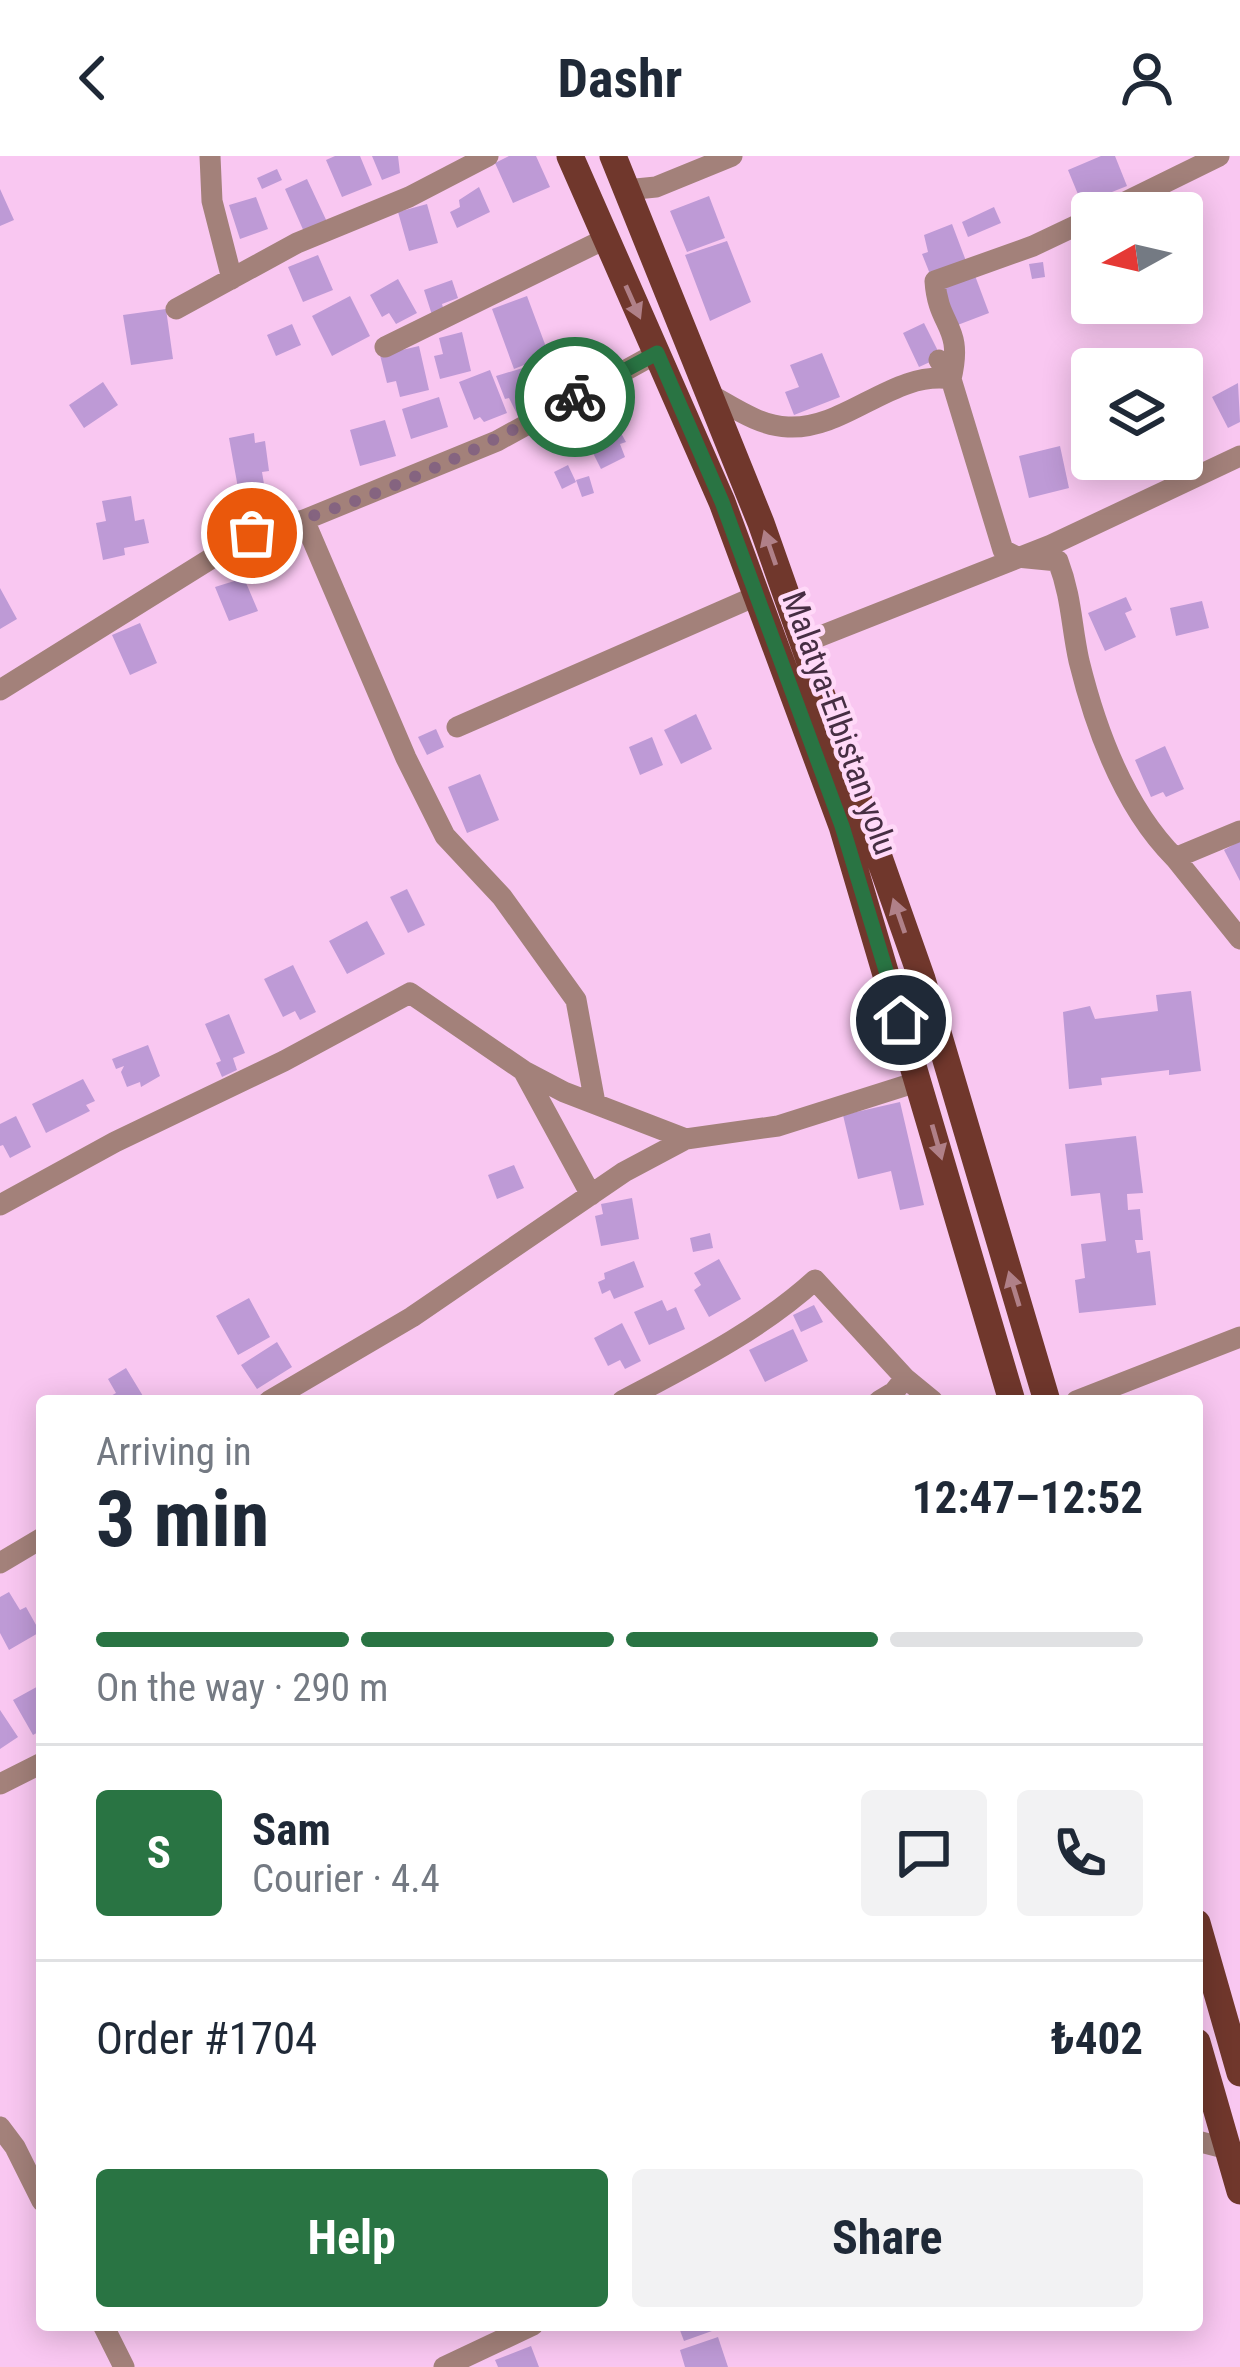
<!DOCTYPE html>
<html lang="en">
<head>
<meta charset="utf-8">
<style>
  body { margin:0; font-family:"Roboto Condensed",sans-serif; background:#f2f2f3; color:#1f2937; height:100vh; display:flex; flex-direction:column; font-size:45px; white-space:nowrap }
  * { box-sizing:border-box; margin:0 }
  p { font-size:39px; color:#747a83 }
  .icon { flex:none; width:66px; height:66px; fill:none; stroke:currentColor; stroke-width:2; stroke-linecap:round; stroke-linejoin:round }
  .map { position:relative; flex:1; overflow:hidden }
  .side { position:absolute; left:36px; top:1239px; width:1167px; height:936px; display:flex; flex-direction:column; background:#fff; border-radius:12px; box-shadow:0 6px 30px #0003 }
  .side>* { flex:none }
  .needle { width:78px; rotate:262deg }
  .fabs { position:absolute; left:1071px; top:36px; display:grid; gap:24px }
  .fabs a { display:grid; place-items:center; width:132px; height:132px; border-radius:12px; background:#fff; box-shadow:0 6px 30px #0003; font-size:60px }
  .pin { position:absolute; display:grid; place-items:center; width:102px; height:102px; color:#fff; margin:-51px; border:6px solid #fff; border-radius:50%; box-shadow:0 3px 12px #0007 }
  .courier { position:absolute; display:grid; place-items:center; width:120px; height:120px; margin:-60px; border:9px solid #297443; border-radius:50%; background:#fff; color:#222; box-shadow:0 3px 15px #0007 }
  .headline em { font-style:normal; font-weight:700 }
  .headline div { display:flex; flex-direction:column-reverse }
  .headline { display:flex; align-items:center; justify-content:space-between; height:204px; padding:0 60px }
  h1 { font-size:78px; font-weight:700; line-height:90px }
  .bar { display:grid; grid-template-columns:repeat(4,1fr); gap:18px 12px; align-content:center; height:144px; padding:0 60px }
  .bar i { height:15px; border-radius:9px; background:#e0e1e3 }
  .bar .current { background:#297443 }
  .bar p { grid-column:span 4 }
  .line { display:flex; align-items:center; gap:30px; padding:0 60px; border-top:3px solid #e0e1e3 }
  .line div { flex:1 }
  .round { display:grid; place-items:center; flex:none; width:126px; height:126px; border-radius:12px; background:#f2f2f3 }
  .button { display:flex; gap:24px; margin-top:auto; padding:24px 60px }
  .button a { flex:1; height:138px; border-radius:12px; background:#297443; color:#fff; font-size:48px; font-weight:700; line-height:138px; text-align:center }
  .button a+a { background:#f2f2f3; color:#1f2937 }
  header { display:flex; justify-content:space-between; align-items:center; height:156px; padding:0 60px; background:#fff; font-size:54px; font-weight:700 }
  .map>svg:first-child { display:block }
  .building { fill:#be9ad6 }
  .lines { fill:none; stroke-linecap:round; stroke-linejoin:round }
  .minor { stroke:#a3817a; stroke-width:21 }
  .major { stroke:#70372c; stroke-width:27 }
  .oneway { fill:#b08088 }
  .done { stroke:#856480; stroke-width:12; stroke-dasharray:0 21.6 }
  .route { stroke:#297443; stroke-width:15 }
  .labels { text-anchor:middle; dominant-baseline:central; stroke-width:9; stroke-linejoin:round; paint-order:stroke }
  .street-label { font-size:33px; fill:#462e43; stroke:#ffd9f8 }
</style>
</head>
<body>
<header><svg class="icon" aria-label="back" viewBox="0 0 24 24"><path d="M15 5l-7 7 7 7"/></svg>Dashr<svg class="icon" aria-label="person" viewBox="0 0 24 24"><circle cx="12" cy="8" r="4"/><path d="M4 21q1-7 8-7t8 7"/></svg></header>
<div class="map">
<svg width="1240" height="2211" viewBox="0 0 1240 2211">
  <rect width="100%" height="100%" fill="#f9c7f1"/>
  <path class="building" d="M 335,0 L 360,0 L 372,29 L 342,41 L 326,4 Z
    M 372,0 L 398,0 L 400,17 L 382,24 Z
    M 509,0 L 536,0 L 550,31 L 513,47 L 495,7 Z
    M 1101,0 L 1115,0 L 1127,30 L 1082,48 L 1068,14 Z
    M 277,13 L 282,24 L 262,33 L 257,22 Z
    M 307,23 L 328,68 L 305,78 L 285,33 Z
    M 479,31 L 490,56 L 457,72 L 450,56 L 460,51 L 459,44 Z
    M 0,33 L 14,64 L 0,70 Z
    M 709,40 L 725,82 L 687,96 L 670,55 Z
    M 256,41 L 268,73 L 240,83 L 229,49 Z
    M 427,48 L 438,87 L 409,95 L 398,56 Z
    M 994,51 L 1001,67 L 968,81 L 962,66 Z
    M 952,68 L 966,105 L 930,118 L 922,98 L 928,96 L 924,79 Z
    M 727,85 L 751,146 L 710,165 L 685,99 Z
    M 318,99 L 333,134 L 303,146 L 288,111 Z
    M 1043,106 L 1045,121 L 1032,123 L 1029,108 Z
    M 974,117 L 989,157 L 955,170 L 940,130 Z
    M 398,123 L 417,157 L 396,168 L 389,157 L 382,161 L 370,139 Z
    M 452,124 L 458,142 L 442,148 L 444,155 L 432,159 L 424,134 Z
    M 350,140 L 370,180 L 332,200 L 312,160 Z
    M 527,140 L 549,199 L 514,213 L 492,153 Z
    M 166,153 L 173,203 L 131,209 L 123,159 Z
    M 924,167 L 941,201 L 919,211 L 903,177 Z
    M 292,168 L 301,189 L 276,200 L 267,179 Z
    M 462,176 L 471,215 L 440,223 L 434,200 L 443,198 L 439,182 Z
    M 419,190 L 429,234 L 400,241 L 396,225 L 387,227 L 380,199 Z
    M 822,197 L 840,241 L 794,259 L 785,236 L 799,231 L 790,209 Z
    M 526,211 L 534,229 L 522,234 L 532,254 L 519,262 L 509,242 L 505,243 L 496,220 Z
    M 490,214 L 507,257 L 484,266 L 480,261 L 474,264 L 459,226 Z
    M 103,226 L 118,249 L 84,272 L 69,249 Z
    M 1238,227 L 1240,266 L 1228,272 L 1212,241 Z
    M 439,241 L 448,271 L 411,283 L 402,253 Z
    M 385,264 L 396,300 L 360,310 L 350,274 Z
    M 616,268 L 626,286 L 620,288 L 625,301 L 601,313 L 586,283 Z
    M 254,277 L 255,287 L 265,285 L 269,315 L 262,316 L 264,328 L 238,332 L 229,282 Z
    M 1060,290 L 1069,332 L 1029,342 L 1019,300 Z
    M 568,309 L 576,326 L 562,333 L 554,316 Z
    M 589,320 L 594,337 L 582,341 L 576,324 Z
    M 131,340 L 135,365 L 144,363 L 149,387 L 124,392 L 125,399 L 103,404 L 96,367 L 106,365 L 102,345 Z
    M 244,422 L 258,455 L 229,465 L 215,431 Z
    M 0,432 L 17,463 L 0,473 Z
    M 1126,441 L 1132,454 L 1125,457 L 1136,481 L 1105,495 L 1088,457 Z
    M 1202,445 L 1209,472 L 1176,480 L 1170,452 Z
    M 140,467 L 157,507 L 130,519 L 112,479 Z
    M 696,558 L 712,593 L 681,608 L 664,574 Z
    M 436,573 L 444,591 L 427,599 L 418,581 Z
    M 652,581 L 663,609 L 640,619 L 629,591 Z
    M 1165,590 L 1184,633 L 1166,641 L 1163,636 L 1151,641 L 1135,604 Z
    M 480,618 L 499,664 L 467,677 L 448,631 Z
    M 1240,685 L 1240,725 L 1224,694 Z
    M 407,733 L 425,769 L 408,777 L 390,741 Z
    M 367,765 L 385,798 L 347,818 L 329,785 Z
    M 293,809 L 316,856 L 300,864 L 295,855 L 283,861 L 264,823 Z
    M 1191,835 L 1201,915 L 1169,919 L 1169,914 L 1101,922 L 1102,929 L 1069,933 L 1063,856 L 1090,850 L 1095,863 L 1158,855 L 1156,839 Z
    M 229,858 L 245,897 L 233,902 L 237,914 L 222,921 L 216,907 L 221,905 L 205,868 Z
    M 148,889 L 160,920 L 141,931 L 140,926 L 127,931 L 121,916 L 124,910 L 116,913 L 112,903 Z
    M 83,923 L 95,945 L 86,949 L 90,955 L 46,977 L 32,948 Z
    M 900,946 L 924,1049 L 900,1054 L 891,1015 L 858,1023 L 843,959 Z
    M 16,960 L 31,991 L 10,1002 L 3,989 L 0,990 L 0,968 Z
    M 1136,980 L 1143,1037 L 1127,1038 L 1128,1054 L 1140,1053 L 1143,1084 L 1135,1084 L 1137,1097 L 1150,1095 L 1156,1149 L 1079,1157 L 1075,1124 L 1085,1122 L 1081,1088 L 1106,1085 L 1100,1037 L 1071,1040 L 1065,988 Z
    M 514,1009 L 524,1032 L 497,1043 L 488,1019 Z
    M 632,1042 L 639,1083 L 601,1090 L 595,1060 L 603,1058 L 601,1048 Z
    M 710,1077 L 713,1092 L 693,1096 L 690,1082 Z
    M 719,1103 L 741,1143 L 709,1161 L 694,1134 L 701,1129 L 694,1117 Z
    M 634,1105 L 644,1131 L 614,1143 L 610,1134 L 602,1138 L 598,1126 L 605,1123 L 604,1117 Z
    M 249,1142 L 270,1181 L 238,1199 L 216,1160 Z
    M 662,1144 L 667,1155 L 676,1151 L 685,1173 L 649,1189 L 634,1156 Z
    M 814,1149 L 823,1166 L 801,1176 L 793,1159 Z
    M 622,1167 L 641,1205 L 625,1213 L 620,1204 L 608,1210 L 594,1182 Z
    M 793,1173 L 808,1205 L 765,1226 L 749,1194 Z
    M 277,1186 L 292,1211 L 257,1233 L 241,1209 Z
    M 126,1212 L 146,1245 L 112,1245 L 109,1241 L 116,1237 L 108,1223 Z
    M 9,1436 L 20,1454 L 26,1451 L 40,1476 L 9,1494 L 0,1477 L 0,1441 Z
    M 42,1528 L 42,1574 L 33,1579 L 13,1544 Z
    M 0,1554 L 18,1581 L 0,1593 Z
    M 678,2169 L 710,2169 L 712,2175 L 684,2185 Z
    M 718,2181 L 728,2211 L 685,2211 L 680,2194 Z
    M 531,2190 L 539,2211 L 498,2211 L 495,2204 Z"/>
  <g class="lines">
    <path class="minor" d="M 210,0 L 212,45 L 232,123
      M 626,34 L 656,31 L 732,0
      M 1103,57 L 1219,0
      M 176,153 L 297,87 L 409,41 L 488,0
      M 385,191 L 605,83
      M 939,204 L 951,223 L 1003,394 L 1017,401 L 1058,405 C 1072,442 1071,469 1079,505 C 1096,574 1124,651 1175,702
      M 709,238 C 733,251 759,270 788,271 C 846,274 893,214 951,223 C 964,169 938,172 935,125 L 1033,90 L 1092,62
      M 304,364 L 406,602 L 445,680 L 502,741 L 576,844 L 595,947
      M 803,487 L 1051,389 L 1240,300
      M 0,534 L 252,377 L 304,364 L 497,285 L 657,197
      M 457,571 L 756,440
      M 1240,675 L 1175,702 L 1240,783
      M 524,916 L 591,1039
      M 0,1049 L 115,986 L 284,905 L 410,837 L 524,915 L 564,936 L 686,983 L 778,970 L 920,925
      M 269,1245 L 412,1161 L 624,1016 L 686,983
      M 622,1245 C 688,1210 759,1175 815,1124 L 905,1222 L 933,1245
      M 879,1245 L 894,1236 L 905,1222
      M 1076,1245 L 1240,1181
      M 0,1407 L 42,1382
      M 0,1628 L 42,1607
      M 0,1971 L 15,1991 L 42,2045
      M 1197,1985 L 1228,1993
      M 103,2169 L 124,2211
      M 444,2211 L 533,2169"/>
    <path class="major" d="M 570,0 L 722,346 L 842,670 L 1012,1245
      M 613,0 L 761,367 L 922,823 L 1047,1245
      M 1197,1767 L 1240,1917
      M 1197,1886 L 1240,2035"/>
  </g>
  <defs><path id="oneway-solid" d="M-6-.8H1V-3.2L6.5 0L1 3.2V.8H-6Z" transform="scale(3)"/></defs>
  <g class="oneway">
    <use href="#oneway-solid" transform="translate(633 146) rotate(66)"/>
    <use href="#oneway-solid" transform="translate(770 392) rotate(-109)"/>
    <use href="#oneway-solid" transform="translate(899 760) rotate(-109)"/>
    <use href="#oneway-solid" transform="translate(937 986) rotate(74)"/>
    <use href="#oneway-solid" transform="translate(1014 1133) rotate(-107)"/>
  </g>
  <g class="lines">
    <path class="done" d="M 252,377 C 366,349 472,297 575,241"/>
    <path class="route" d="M 575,241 L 657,197 L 722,346 L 842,670 L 901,864"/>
  </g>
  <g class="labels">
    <g class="street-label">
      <text transform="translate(840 567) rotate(70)">Malatya-Elbistan yolu</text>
    </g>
  </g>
</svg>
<div class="fabs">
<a><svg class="needle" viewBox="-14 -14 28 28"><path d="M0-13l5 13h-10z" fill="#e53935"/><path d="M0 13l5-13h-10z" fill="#747a83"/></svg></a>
<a><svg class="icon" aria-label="layers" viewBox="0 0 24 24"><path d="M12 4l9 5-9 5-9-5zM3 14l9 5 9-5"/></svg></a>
</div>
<div class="pin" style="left:252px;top:377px;background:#ea580c"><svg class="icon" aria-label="bag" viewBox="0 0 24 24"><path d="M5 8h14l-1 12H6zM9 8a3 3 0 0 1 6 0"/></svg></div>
<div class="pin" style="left:901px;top:864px;background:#1f2937"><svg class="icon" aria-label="home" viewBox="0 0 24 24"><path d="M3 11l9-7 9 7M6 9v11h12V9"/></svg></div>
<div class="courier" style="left:575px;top:241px"><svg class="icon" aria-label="bike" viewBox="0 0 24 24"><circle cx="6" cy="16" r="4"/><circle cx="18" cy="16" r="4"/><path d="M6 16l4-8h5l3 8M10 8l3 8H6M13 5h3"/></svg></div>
<section class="side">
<div class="headline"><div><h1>3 min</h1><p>Arriving in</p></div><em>12:47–12:52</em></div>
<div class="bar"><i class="current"></i><i class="current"></i><i class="current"></i><i></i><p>On the way · 290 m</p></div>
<div class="line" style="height:216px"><b class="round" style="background:#297443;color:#fff">S</b><div><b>Sam</b><p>Courier · 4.4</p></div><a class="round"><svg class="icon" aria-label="chat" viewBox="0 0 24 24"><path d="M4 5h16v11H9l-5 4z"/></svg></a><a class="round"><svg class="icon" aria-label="phone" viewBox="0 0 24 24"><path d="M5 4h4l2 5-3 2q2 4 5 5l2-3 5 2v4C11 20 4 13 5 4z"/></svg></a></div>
<div class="line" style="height:156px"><div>Order #1704</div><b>₺402</b></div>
<div class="button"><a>Help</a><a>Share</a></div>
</section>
</div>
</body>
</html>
